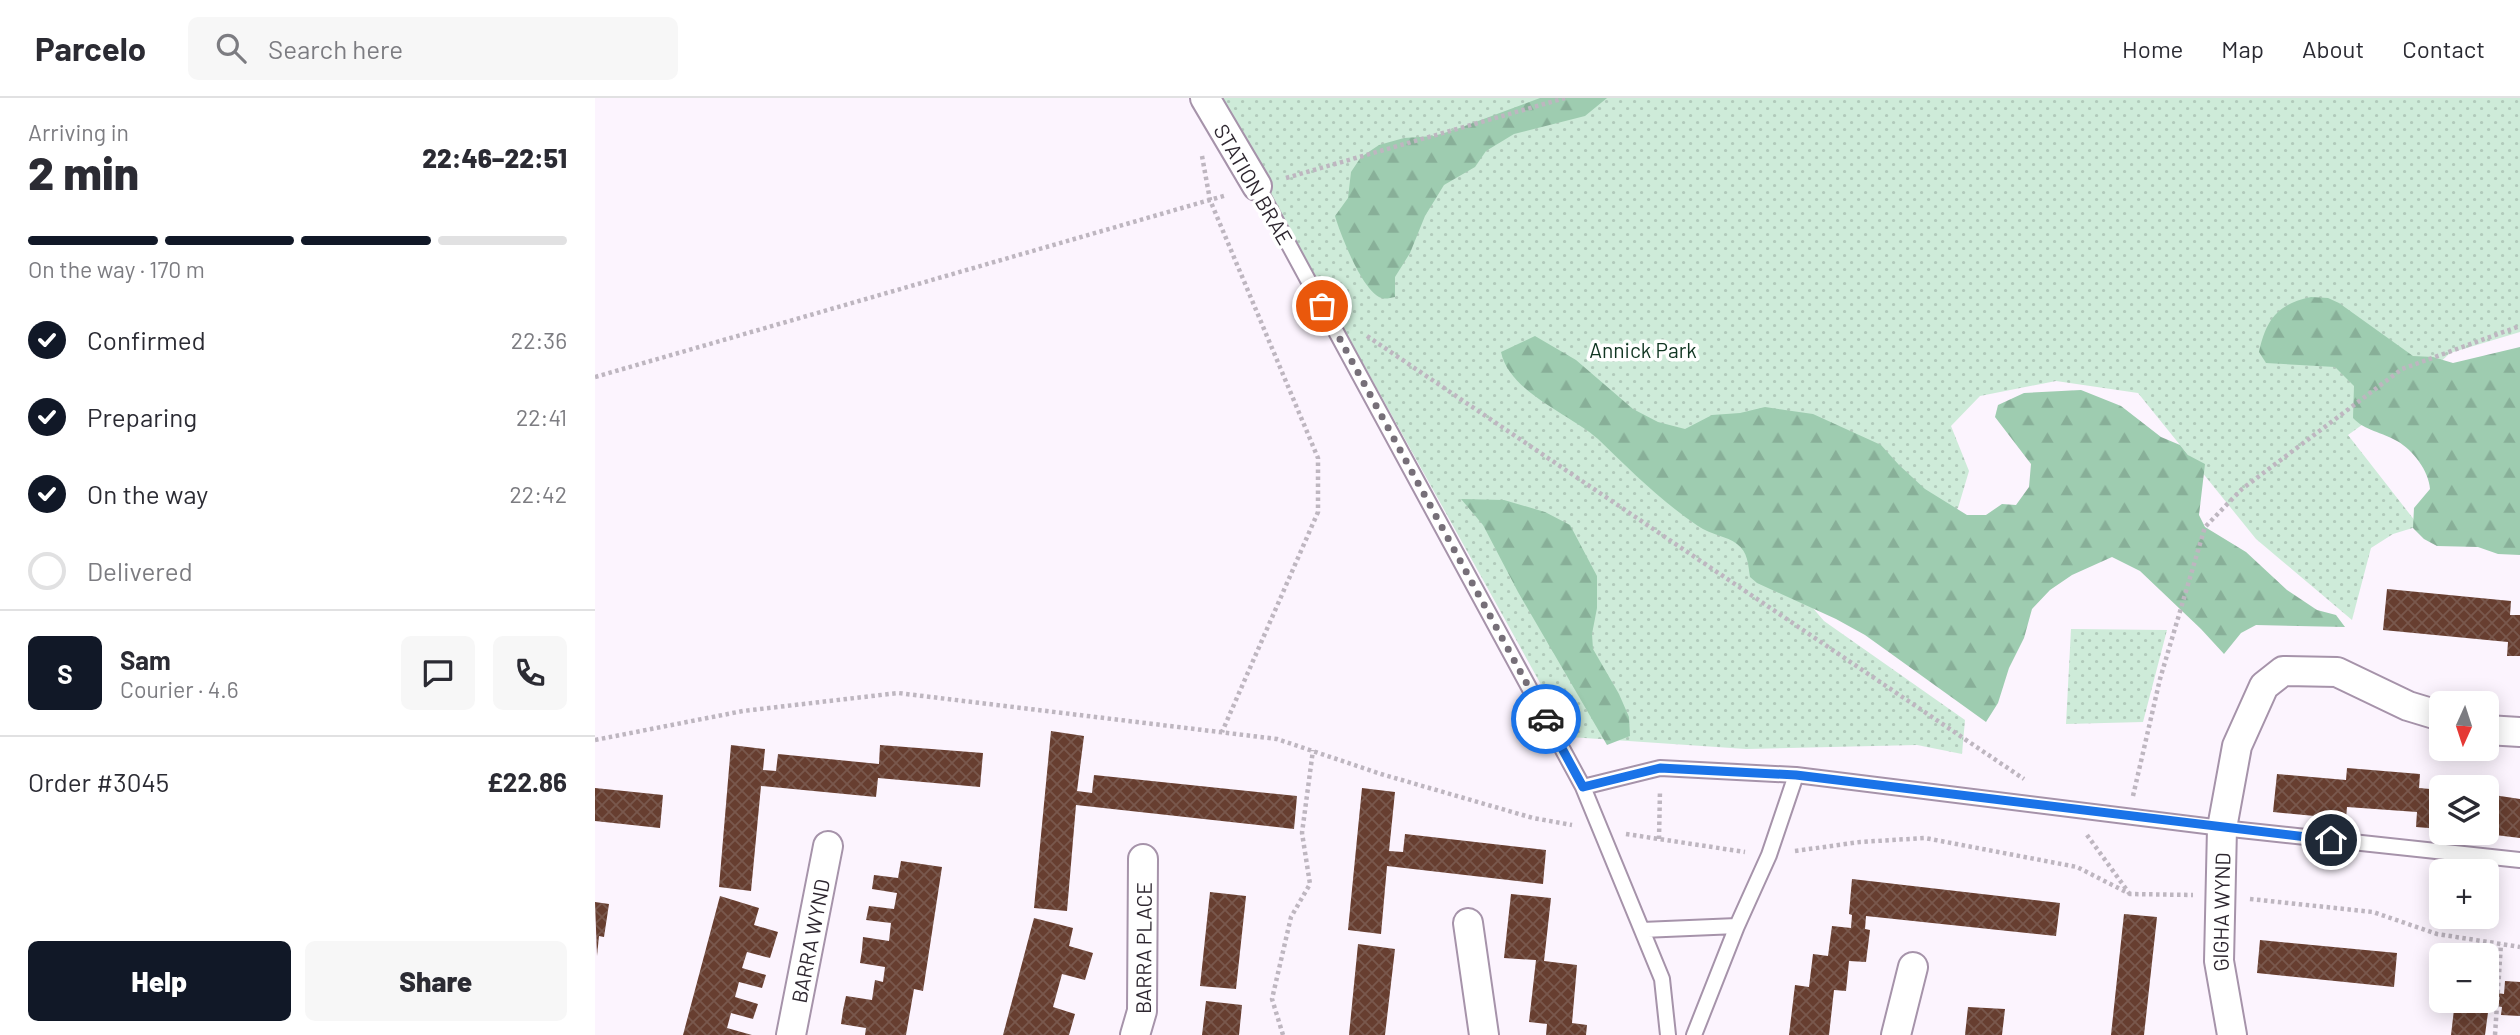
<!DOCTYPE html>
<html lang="en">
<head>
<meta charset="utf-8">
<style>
  body { margin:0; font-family:Barlow,sans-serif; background:#f7f7f7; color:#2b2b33; height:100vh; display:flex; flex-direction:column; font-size:26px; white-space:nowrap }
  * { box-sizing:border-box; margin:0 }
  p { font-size:23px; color:#7c7c81 }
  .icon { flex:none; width:38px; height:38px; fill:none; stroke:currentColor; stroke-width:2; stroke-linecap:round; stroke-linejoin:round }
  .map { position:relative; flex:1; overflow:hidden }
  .side { display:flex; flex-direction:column; background:#fff; width:595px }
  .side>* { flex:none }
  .needle { width:46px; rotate:183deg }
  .fabs { position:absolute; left:1834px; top:593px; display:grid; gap:14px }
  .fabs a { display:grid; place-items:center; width:70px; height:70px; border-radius:10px; background:#fff; box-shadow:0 4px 18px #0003; font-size:35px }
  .pin { position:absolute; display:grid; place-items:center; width:60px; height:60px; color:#fff; margin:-30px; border:4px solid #fff; border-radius:50%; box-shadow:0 2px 7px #0007 }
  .courier { position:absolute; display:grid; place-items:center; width:70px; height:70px; margin:-35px; border:5px solid #1a73e8; border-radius:50%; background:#fff; color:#222; box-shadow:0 2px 9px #0007 }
  .head em { font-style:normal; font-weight:800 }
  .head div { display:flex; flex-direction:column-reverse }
  .head { display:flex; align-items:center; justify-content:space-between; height:119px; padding:0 28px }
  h1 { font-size:46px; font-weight:800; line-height:52px }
  .bar { display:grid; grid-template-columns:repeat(4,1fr); gap:10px 7px; align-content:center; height:84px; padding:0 28px }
  .bar i { height:9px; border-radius:5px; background:#e1e1e2 }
  .bar .on { background:#111827 }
  .bar p { grid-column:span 4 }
  .line { display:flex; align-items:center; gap:18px; padding:0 28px; border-top:2px solid #e1e1e2 }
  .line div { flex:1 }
  .round { display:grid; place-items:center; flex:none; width:74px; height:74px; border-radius:10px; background:#f7f7f7 }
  ol { padding:0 28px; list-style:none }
  li { display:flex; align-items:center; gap:21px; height:77px }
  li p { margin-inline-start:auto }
  li .icon { padding:7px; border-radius:50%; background:#111827; color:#fff; stroke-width:4 }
  li:last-child { color:#7c7c81 }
  li i { width:38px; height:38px; border:4px solid #e1e1e2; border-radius:50% }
  .primary-button { display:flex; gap:14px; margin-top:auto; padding:14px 28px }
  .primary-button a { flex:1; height:80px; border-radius:10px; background:#111827; color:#fff; font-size:28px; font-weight:800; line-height:80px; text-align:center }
  .primary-button a+a { background:#f7f7f7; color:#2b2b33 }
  header { display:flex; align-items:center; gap:42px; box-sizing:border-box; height:98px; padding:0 35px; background:#fff; border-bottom:2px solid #e1e1e2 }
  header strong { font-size:33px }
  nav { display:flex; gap:38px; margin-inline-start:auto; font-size:24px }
  .search { width:490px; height:63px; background:#f7f7f7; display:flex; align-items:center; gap:18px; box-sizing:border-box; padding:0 24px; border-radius:10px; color:#7c7c81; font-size:26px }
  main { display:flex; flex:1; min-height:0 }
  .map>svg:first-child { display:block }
  .green { fill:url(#green-dots) }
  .forest { fill:url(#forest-firs) }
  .building { fill:url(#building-cross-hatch) }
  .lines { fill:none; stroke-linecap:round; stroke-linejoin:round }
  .service-casing { stroke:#a693aa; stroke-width:18 }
  .minor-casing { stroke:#a693aa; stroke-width:32 }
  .path { stroke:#beb6c0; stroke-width:4.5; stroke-dasharray:3.5 3.5; stroke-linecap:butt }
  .service { stroke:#fff; stroke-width:14 }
  .minor { stroke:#fff; stroke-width:28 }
  .done { stroke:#766f78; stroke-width:7; stroke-dasharray:0 12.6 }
  .route { stroke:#1a73e8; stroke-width:9 }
  .labels { text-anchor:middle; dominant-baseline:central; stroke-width:7; stroke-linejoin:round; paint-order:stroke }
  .street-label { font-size:21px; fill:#2e2730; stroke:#fff }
  .park-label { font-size:21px; fill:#103522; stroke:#fff }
</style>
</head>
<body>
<header>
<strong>Parcelo</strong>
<div class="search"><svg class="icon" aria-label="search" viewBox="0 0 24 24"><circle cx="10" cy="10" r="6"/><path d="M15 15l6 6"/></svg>Search here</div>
<nav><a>Home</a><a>Map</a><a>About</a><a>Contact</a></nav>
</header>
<main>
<section class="side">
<div class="head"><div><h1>2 min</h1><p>Arriving in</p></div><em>22:46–22:51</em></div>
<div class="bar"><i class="on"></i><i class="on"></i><i class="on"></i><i></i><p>On the way · 170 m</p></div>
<ol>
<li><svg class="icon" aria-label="check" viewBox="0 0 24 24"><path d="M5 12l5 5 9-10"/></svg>Confirmed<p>22:36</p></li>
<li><svg class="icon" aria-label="check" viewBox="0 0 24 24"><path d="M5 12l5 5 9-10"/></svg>Preparing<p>22:41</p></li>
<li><svg class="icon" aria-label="check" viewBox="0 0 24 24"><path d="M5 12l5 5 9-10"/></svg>On the way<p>22:42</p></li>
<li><i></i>Delivered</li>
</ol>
<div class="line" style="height:126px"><b class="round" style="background:#111827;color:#fff">S</b><div><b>Sam</b><p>Courier · 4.6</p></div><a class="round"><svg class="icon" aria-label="chat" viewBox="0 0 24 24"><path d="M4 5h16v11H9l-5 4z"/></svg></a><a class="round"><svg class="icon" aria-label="phone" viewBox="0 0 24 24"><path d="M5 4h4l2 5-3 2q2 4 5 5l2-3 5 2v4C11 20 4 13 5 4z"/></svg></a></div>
<div class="line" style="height:91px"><div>Order #3045</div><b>£22.86</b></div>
<div class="primary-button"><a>Help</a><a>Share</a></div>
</section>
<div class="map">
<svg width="1925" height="937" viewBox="0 0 1925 937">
  <defs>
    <pattern id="green-dots" width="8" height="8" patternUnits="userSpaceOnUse" patternTransform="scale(1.75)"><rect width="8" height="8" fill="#ceebd9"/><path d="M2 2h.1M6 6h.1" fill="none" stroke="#b1cabb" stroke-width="1.8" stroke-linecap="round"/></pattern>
    <pattern id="forest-firs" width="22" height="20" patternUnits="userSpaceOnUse" patternTransform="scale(1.75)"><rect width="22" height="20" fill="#9eccb0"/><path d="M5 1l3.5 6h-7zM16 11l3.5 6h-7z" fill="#88af98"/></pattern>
    <pattern id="building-cross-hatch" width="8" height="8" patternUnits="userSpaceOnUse" patternTransform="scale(1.75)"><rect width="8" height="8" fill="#673e30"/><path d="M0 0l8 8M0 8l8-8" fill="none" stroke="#79584d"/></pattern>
  </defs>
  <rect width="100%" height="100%" fill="#fcf4fe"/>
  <path class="green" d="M 621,0 L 1925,0 L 1925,234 L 1855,255 L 1818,290 L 1753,337 L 1824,428 L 1798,436 L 1776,450 L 1757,522 L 1661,441 L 1543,295 L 1461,283 L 1385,298 L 1356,328 L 1374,373 L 1363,410 L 1323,434 L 1187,474 L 1229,523 L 1370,622 L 1367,656 L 1322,647 L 1151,651 L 975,639 Z
    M 1476,531 L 1572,532 L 1548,624 L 1471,626 Z"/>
  <path class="forest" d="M 945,0 L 1012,0 L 990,18 L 919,36 L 891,53 L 880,69 L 849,87 L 830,118 L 815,155 L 800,179 L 800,199 C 794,200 790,202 784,199 C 766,189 746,138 740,118 L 753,100 L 756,74 L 766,59 L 784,47 L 809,40 L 839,38 L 859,32 Z
    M 1716,199 L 1733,200 L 1744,205 L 1818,258 L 1838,259 L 1858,265 L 1925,249 L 1925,457 L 1903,456 L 1883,449 L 1842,448 L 1829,441 L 1818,430 L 1819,410 L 1835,391 C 1834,373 1818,352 1802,343 C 1787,334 1770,333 1758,320 L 1759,288 L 1740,269 L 1671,265 L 1664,254 C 1671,221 1683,206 1716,199 Z
    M 940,238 L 981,262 L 1038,311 L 1063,324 L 1090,331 L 1117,317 L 1145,315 L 1170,309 L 1218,316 L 1286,347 L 1304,367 L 1330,391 L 1372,417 L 1391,417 L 1407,406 L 1421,407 L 1434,389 L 1436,366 L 1400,319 L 1403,307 L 1429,295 L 1486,292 L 1526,308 L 1566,339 L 1585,347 L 1593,357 L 1610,366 L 1604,417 L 1610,429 L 1651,454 L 1692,492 L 1722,512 L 1741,517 L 1750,529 L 1661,527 L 1646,535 L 1629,556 L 1606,531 L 1545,473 L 1517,459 L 1477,477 L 1455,492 L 1437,511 L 1429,540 L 1414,570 L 1403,605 L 1391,624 L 1270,537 L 1241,521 L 1162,485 L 1155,479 C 1153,466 1153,454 1142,446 C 1132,438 1116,437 1103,428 C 1066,403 1035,372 1003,341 C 975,316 914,294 906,254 Z
    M 866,401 L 909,402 L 950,414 L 975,427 L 1002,478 L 1002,510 L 997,536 L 998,551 L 1024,596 L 1034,619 L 1035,638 L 1012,647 L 923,494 L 888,427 Z"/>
  <path class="building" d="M 1792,491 L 1916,503 L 1915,517 L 1925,517 L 1925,558 L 1912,558 L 1913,544 L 1788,532 Z
    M 456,633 L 489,638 L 482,693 L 497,695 L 499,677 L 702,698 L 699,731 L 481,707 L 472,813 L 439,810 Z
    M 136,647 L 170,651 L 168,672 L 181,673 L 183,656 L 284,666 L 285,647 L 388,655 L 385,689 L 283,680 L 281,699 L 166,688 L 156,793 L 124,789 Z
    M 1752,670 L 1825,676 L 1824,690 L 1846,692 L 1846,731 L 1821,729 L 1822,714 L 1752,709 L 1751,721 L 1678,714 L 1682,676 L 1751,682 Z
    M 0,690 L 68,697 L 65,730 L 0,723 Z
    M 767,690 L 800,694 L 794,753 L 808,754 L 810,736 L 951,752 L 948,786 L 792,768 L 786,836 L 753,832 Z
    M 1892,696 L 1925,701 L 1925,740 L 1892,736 Z
    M 306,763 L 347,769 L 328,893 L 319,891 L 311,937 L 270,937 L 271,930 L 246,926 L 248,912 L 251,898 L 277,902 L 280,882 L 288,884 L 290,869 L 265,865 L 267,852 L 268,839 L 294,843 L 296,825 L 271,822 L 274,808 L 299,811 L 302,795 L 277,791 L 279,777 L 303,780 Z
    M 1257,781 L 1465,805 L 1461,838 L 1271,818 L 1270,831 L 1275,832 L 1271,864 L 1254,863 L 1251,893 L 1239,892 L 1234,937 L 1194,937 L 1200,887 L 1214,889 L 1218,856 L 1233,858 L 1237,828 L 1256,830 L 1257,817 L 1254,816 Z
    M 615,794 L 651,798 L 641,891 L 605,888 Z
    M 916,796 L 956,800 L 949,863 L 982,867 L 977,925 L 992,927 L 991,937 L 951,937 L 952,926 L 934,924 L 941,862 L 909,860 Z
    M 125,798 L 164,810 L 159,827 L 183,834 L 175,860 L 152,854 L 147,870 L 171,877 L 167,890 L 144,884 L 140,899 L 163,906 L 158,921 L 136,915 L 132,930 L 157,937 L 88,937 Z
    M 0,804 L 14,806 L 9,839 L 4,838 L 2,858 Z
    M 1529,816 L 1562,819 L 1549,937 L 1516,937 Z
    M 439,820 L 478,830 L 474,848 L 498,855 L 490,882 L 467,876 L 458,909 L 480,916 L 474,937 L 408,937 Z
    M 1665,842 L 1802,855 L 1799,889 L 1662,875 Z
    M 763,846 L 800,851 L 790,937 L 754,937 Z
    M 1892,871 L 1897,872 L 1895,894 L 1909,896 L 1910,883 L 1925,884 L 1925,918 L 1906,917 L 1907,909 L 1894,907 L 1890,937 L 1856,937 L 1860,903 L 1892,903 Z
    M 611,903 L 647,907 L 644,937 L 607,937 Z
    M 1373,909 L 1410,911 L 1407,937 L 1370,937 Z"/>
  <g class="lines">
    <g class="service-casing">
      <path id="service" d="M 662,88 L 988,689 L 1067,881 L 1073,937
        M 988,689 L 1065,670 L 1201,677 L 1627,730 L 1925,762
        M 1047,832 L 1142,828
        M 1099,937 L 1142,828 L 1174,757 L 1201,677"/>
    </g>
    <g class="minor-casing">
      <g id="minor">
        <path d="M 610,0 L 662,88"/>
        <path d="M 1892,632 L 1925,634"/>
        <path d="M 873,825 L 889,937"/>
        <path id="s1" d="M 196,937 L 233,748"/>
        <path id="s2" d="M 540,937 L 547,913 L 548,761"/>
        <path d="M 1301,937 L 1318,869"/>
        <path id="s3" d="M 1637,937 L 1624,863 L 1627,730 L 1642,648 L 1669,588 L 1688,573 L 1742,574 L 1813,608 L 1846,618"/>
      </g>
    </g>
    <path class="path" d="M 607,58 L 615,102 L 723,360 L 723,414 L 627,634
      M 691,80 L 970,0
      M 772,238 L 1429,681
      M 0,279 L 632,97
      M 0,642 L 148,613 L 303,595 L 682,641 L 786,676 L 938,720 L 977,727
      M 1538,698 L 1565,581 L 1610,429 L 1647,391 L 1807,271 L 1925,228
      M 1031,736 L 1150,754
      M 1492,737 L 1534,795
      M 1064,741 L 1065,692
      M 1200,753 L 1265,744 L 1330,740 L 1482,769 L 1535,796 L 1598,797
      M 1655,801 L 1778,814 L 1842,836 L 1925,849
      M 688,937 L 677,901 L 696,819 L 715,786 L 707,735 L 718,652
      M 1900,937 L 1906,846"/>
    <use href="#service" class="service"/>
    <use href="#minor" class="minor"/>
  </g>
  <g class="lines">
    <path class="done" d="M 727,208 L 951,621"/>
    <path class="route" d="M 951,621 L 988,689 L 1065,670 L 1201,677 L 1736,742"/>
  </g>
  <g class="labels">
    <g class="street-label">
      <text transform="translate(659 86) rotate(60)">STATION BRAE</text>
      <text stroke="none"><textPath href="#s3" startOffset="124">GIGHA WYND</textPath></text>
      <text stroke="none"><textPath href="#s1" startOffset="96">BARRA WYND</textPath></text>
      <text stroke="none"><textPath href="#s2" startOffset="88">BARRA PLACE</textPath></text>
    </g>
    <g class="park-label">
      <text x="1048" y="251">Annick Park</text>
    </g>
  </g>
</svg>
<div class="fabs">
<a><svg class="needle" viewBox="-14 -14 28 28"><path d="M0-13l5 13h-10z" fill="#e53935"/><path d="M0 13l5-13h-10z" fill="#7c7c81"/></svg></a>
<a><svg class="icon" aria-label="layers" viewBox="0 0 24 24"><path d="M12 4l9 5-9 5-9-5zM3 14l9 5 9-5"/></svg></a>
<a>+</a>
<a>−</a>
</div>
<div class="pin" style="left:727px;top:208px;background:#ea580c"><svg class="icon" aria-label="bag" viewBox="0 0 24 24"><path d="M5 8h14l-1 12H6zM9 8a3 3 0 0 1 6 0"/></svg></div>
<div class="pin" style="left:1736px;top:742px;background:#1f2937"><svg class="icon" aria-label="home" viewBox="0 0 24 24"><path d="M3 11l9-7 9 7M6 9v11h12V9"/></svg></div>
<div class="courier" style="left:951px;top:621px"><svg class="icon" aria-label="car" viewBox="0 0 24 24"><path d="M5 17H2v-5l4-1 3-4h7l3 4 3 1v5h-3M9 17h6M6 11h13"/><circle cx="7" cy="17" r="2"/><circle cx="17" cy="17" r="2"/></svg></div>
</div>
</main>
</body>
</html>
